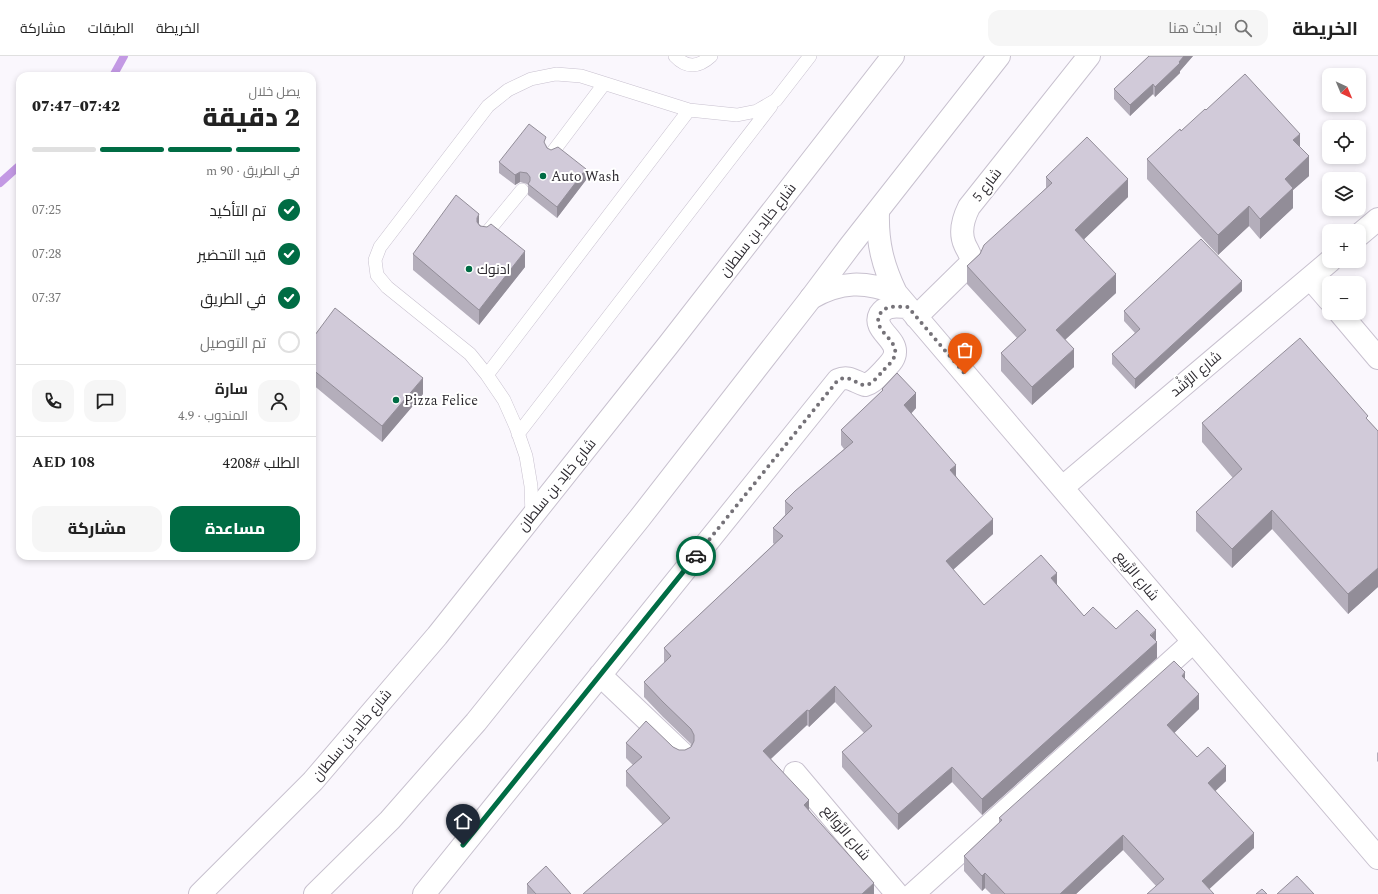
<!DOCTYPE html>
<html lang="ar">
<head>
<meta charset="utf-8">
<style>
  body { margin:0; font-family:Spectral,Cairo,serif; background:#f6f6f6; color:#222; direction:rtl; height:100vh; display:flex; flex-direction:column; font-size:15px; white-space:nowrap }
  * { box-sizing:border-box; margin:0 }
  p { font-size:13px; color:#767676 }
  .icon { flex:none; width:22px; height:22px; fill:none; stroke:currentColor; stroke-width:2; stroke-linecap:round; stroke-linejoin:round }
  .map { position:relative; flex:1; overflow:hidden; direction:ltr }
  .panel { position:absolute; left:16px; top:16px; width:300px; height:488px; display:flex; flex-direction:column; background:#fff; border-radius:12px; box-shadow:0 2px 6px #0003; direction:rtl }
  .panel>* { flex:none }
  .needle { width:26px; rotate:136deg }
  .fabs { position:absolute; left:1322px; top:12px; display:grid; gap:8px }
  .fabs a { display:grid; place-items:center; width:44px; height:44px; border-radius:8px; background:#fff; box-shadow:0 2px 6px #0003; font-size:20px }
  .pin { position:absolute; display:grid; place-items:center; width:34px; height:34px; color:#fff; margin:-41px -17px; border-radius:50% 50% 50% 0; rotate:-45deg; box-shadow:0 0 4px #0007 }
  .pin .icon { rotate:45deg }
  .courier { position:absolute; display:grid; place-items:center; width:40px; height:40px; margin:-20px; border:3px solid #006c44; border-radius:50%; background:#fff; color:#222; box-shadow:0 1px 5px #0007 }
  .overview em { font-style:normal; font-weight:800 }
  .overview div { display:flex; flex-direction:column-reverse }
  .overview { display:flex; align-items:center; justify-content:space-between; height:68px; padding:0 16px }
  h1 { font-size:26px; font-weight:800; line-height:30px }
  .bar { display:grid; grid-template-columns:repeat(4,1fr); gap:6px 4px; align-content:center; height:48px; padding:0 16px }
  .bar i { height:5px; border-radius:3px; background:#e0e0e0 }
  .bar .current { background:#006c44 }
  .bar p { grid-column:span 4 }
  .line { display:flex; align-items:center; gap:10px; padding:0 16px; border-top:1px solid #e0e0e0 }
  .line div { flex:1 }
  .round { display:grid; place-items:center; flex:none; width:42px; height:42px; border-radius:12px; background:#f6f6f6 }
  ol { padding:0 16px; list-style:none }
  li { display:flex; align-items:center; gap:12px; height:44px }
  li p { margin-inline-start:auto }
  li .icon { padding:4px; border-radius:50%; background:#006c44; color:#fff; stroke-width:4 }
  li:last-child { color:#767676 }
  li i { width:22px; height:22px; border:2px solid #e0e0e0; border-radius:50% }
  .button { display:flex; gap:8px; margin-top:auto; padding:8px 16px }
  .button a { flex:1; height:46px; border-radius:12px; background:#006c44; color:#fff; font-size:16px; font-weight:800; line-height:46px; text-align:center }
  .button a+a { background:#f6f6f6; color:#222 }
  header { display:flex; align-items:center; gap:24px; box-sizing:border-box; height:56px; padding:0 20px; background:#fff; border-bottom:1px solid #e0e0e0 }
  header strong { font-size:19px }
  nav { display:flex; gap:22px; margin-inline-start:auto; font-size:14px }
  .search { width:280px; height:36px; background:#f6f6f6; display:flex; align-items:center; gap:10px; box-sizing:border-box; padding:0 14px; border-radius:12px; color:#767676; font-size:15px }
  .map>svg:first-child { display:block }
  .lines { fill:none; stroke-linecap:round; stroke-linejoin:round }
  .stream { stroke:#c399e4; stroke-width:8 }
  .service-casing { stroke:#c8c1cf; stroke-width:14 }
  .minor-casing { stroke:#c8c1cf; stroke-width:24 }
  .primary-casing { stroke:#c8c1cf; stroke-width:24 }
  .service { stroke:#fff; stroke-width:13 }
  .minor { stroke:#fff; stroke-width:22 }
  .primary { stroke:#fff; stroke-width:22 }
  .wall { fill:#b4aebb }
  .shaded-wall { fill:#928d98 }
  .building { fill:#d1cad9; stroke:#928d98 }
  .done { stroke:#757278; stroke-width:4; stroke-dasharray:0 7.2 }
  .route { stroke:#006c44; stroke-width:5 }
  .poi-dot { fill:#006c44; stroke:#fff; stroke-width:1.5 }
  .labels { text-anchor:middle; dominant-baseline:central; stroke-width:4; stroke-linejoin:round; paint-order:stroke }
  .poi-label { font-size:14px; fill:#2e2b31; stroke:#fff; text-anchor:start }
  .street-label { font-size:14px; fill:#2e2b31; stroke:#fff }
</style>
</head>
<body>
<header>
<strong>الخريطة</strong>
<div class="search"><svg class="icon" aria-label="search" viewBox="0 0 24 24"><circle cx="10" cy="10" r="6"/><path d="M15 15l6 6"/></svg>ابحث هنا</div>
<nav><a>الخريطة</a><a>الطبقات</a><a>مشاركة</a></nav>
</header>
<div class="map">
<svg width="1378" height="838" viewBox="0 0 1378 838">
  <rect width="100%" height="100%" fill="#faf7fd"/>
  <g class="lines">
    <path class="stream" d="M 113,20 L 124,0
      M 0,127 L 20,109"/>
    <g class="service-casing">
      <path id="service" d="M 675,0 C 687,13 699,11 711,0
        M 552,97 L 604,28
        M 485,179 L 522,134
        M 487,319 L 689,54
        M 518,378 L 771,50
        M 532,460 L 531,430 L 526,400 L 516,371 L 504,344 L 487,319 L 470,298 L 387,231 L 377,219 L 375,204 L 380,191 L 488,50 L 508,34 L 531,23 L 556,18 L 581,20 L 689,54 L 737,59 L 757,55 L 776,44 L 810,0"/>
    </g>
    <g class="minor-casing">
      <path id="minor" d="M 878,156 C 877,187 883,210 896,237 L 1378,802
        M 1359,179 L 1378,163
        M 1310,222 L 1329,244
        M 811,242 C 841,225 865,225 896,237
        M 1340,257 L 1378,302
        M 916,261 L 971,207 C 972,199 968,196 965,189 C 959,176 963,163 969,151 L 1089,0
        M 1063,431 L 1330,205
        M 600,619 L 682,697
        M 795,717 L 897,838
        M 424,838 L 838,324 C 849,319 855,326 865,329 C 873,327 878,320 884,314 C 888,309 895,304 895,296 C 896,282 872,273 880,258 C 886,248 898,251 908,251
        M 913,838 L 1193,586"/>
    </g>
    <g class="primary-casing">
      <path id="primary" d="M 200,838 L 313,725 L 437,580 L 669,288 L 893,0
        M 315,838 L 390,764 L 476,666 L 639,463 L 811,242 L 850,190 L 999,0"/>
    </g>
    <use href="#service" class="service"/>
    <use href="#minor" class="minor"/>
    <use href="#primary" class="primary"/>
  </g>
  <path class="wall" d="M 1149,0 L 1193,0 L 1180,15 L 1180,17 L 1155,41 L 1153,38 L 1130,60 L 1114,43 L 1114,33 Z
    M 1206,54 L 1300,91 L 1309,120 L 1293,134 L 1293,152 L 1260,183 L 1249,170 L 1218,199 L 1147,123 L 1147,103 Z
    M 546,89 L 547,92 L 586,124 L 557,162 L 528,139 L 528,129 L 527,128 L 520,126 L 515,129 L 499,117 L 499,106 Z
    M 1046,121 L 1128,141 L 1084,183 L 1116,237 L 1065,284 L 1074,311 L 1032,349 L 1001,315 L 1001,297 L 1017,282 L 967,228 L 967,210 L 1046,132 Z
    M 479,168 L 525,211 L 479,269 L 413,214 L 413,198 Z
    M 1242,235 L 1135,333 L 1112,308 L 1112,298 L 1135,277 L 1124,265 L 1124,255 Z
    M 312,283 L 423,338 L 382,386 L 312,328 Z
    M 882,333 L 916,352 L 911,358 L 956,420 L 993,478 L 953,514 L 984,549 L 1057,529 L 1084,560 L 1116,573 L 1156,585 L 1157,602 L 982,759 L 952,726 L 898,774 L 842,711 L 842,696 L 864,677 L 835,646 L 809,671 L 807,669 L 771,703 L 809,754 L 874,838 L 662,768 L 626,730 L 626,715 L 633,709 L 626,702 L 626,687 L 673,691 L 679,694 L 685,694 L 691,691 L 691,688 L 663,661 L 644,641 L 644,626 L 664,607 L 664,592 L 774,488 L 773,487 L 773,472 L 785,459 L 785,445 L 844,393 L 841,389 L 841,374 L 882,335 Z
    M 1368,364 L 1378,375 L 1378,531 L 1348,558 L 1272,473 L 1232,512 L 1196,475 L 1196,456 L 1233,422 L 1202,386 L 1202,367 Z
    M 1185,623 L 1199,653 L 1174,677 L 1197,701 L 1226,725 L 1215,735 L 1254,792 L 1156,830 L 1123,794 L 1076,838 L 991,838 L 985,832 L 982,835 L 964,815 L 964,800 L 999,767 L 999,762 Z
    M 1378,696 L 1378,706 L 1377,705 L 1377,697 Z
    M 527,828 L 571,838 L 527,838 Z"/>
  <path class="shaded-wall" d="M 1184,0 L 1193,0 L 1180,15 L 1180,17 L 1155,41 L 1155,31 Z
    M 1153,28 L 1153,38 L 1130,60 L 1130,49 Z
    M 1300,78 L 1300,98 L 1293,84 Z
    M 1309,100 L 1309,120 L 1293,134 L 1293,152 L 1260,183 L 1260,163 L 1285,123 Z
    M 586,113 L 586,124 L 557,162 L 557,151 Z
    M 520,116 L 520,126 L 515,129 L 515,119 Z
    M 1128,123 L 1128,141 L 1075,192 L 1075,174 Z
    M 1249,150 L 1249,170 L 1218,199 L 1218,179 Z
    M 479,158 L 479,174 L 477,177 L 477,162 Z
    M 525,195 L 525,211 L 479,269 L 479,254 Z
    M 1116,218 L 1116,237 L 1056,292 L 1056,274 Z
    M 1242,225 L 1242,235 L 1135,333 L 1135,323 Z
    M 1074,293 L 1074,311 L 1032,349 L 1032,331 Z
    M 423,322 L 423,338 L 382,386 L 382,370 Z
    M 916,337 L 916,352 L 904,365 L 904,349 Z
    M 956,409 L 956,424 L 950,414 Z
    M 1272,454 L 1272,473 L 1232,512 L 1232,493 Z
    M 993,463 L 993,478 L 946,520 L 946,505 Z
    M 1378,512 L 1378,531 L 1348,558 L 1348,538 Z
    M 1057,517 L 1057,532 L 1051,522 Z
    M 1156,574 L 1156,587 L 1157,586 L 1157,602 L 982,759 L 982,743 Z
    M 1185,616 L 1185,631 L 1182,620 Z
    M 835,630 L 835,646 L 809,671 L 809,655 Z
    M 1199,638 L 1199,653 L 1167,684 L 1167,669 Z
    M 807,654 L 807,669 L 763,710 L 763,695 Z
    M 1226,710 L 1226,725 L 1208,742 L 1208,727 Z
    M 952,711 L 952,726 L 898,774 L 898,758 Z
    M 809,744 L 809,759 L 804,749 Z
    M 1254,777 L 1254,792 L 1204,838 L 1202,825 Z
    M 1123,779 L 1123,794 L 1076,838 L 1060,838 Z
    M 985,817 L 985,832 L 982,835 L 982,820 Z
    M 874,827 L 874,838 L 862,838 Z"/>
  <path class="building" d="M 1149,0 L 1184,0 L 1179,6 L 1180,7 L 1155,31 L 1153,28 L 1130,49 L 1114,33 Z
    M 1245,18 L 1300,78 L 1293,84 L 1309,100 L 1285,123 L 1293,132 L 1260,163 L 1249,150 L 1218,179 L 1147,103 L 1180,73 L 1181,75 L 1205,53 L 1206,54 Z
    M 529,68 L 546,81 L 544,86 L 547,92 L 551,94 L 558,91 L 586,113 L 557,151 L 528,128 L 530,125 L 530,121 L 527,117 L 520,116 L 515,119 L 499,106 Z
    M 1087,81 L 1128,123 L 1075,174 L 1116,218 L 1056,274 L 1074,293 L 1032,331 L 1001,297 L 1026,274 L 967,210 L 980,198 L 984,189 L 1052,127 L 1046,121 Z
    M 456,139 L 479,158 L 477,162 L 477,166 L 480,170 L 487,171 L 491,168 L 525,195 L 479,254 L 413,198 Z
    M 1201,183 L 1242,225 L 1135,323 L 1112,298 L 1140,273 L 1124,255 Z
    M 335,252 L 423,322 L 382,370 L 312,313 L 312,283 Z
    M 1300,282 L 1368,360 L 1366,362 L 1378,375 L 1378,512 L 1348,538 L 1272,454 L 1232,493 L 1196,456 L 1242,413 L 1202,367 Z
    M 897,317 L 916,337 L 904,349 L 956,409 L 950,414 L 993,463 L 946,505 L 984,549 L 1041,499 L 1057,517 L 1051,522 L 1084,560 L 1093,551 L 1116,573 L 1137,554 L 1156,574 L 1150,579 L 1157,586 L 982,743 L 952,711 L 898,758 L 842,696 L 872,670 L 835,630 L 809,655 L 807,654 L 763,695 L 809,744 L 804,749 L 874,827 L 862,838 L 583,838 L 670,762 L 626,715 L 642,701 L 626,687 L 646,665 L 673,691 L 679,694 L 685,694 L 691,691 L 694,685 L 694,679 L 691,673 L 663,646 L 644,626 L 671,600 L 664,592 L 783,480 L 773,472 L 793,452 L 785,445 L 795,435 L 853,386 L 841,374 L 883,334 L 882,333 Z
    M 1174,605 L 1185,616 L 1182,620 L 1199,638 L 1167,669 L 1197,701 L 1208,691 L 1226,710 L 1208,727 L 1254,777 L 1202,825 L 1214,838 L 1147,838 L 1164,823 L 1123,779 L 1060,838 L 1005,838 L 985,817 L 982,820 L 964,800 L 1002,764 L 999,762 Z
    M 546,810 L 571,838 L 536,838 L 527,828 Z
    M 1297,820 L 1314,838 L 1277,838 Z
    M 1262,833 L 1267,838 L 1256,838 Z"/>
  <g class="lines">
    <path class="done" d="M 696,500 L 838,324 C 853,317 858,333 869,328 C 874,326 879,319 883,315 C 887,310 894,305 895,298 C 898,283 871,274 880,258 C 886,248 898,251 908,251 L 965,318"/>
    <path class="route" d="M 463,789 L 696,500"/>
  </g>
  <g class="poi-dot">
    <circle cx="543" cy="120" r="4"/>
    <circle cx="469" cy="213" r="4"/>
    <circle cx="396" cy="344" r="4"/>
  </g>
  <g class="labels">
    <g class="poi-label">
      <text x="551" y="120">Auto Wash</text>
      <text x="477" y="213">ادنوك</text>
      <text x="404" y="344">Pizza Felice</text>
    </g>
    <g class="street-label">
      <text transform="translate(987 129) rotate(-52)">شارع 5</text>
      <text transform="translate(758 174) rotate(-52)">شارع خالِد بن سلطان</text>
      <text transform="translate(1196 318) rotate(-40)">شارع الرُّشْد</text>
      <text transform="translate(557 429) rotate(-51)">شارع خالِد بن سلطان</text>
      <text transform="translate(1137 520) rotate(50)">شارع الرَّبِيع</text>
      <text transform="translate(352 679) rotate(-50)">شارع خالِد بن سلطان</text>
      <text transform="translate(846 777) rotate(50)">شارع الرَّوَائِع</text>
    </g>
  </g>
</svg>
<div class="fabs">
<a><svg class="needle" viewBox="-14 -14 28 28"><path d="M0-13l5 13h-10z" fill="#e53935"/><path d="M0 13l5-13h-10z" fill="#767676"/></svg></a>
<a><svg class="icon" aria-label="locate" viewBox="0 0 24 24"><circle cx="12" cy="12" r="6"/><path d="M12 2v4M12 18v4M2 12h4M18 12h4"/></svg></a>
<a><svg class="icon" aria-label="layers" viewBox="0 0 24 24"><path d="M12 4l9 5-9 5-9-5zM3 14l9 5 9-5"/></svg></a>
<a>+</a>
<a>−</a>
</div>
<div class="pin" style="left:965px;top:318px;background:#ea580c"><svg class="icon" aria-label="bag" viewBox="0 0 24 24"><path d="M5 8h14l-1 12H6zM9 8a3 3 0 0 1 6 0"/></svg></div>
<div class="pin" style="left:463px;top:789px;background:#1f2937"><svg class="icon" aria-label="home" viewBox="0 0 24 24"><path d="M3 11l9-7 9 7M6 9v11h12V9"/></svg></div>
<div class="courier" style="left:696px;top:500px"><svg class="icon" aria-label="car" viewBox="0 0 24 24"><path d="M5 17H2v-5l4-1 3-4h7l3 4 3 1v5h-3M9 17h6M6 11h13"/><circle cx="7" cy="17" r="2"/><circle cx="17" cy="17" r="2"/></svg></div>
<section class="panel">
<div class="overview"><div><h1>2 دقيقة</h1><p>يصل خلال</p></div><em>07:42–07:47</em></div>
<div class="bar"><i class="current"></i><i class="current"></i><i class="current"></i><i></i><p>في الطريق · 90 m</p></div>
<ol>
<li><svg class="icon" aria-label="check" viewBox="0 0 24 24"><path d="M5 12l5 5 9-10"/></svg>تم التأكيد<p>07:25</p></li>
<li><svg class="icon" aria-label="check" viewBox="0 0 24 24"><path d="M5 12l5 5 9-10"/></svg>قيد التحضير<p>07:28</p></li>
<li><svg class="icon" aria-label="check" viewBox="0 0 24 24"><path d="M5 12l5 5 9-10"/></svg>في الطريق<p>07:37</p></li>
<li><i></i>تم التوصيل</li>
</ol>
<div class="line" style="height:72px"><a class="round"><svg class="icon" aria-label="person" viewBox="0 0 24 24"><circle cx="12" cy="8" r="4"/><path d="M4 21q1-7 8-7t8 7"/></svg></a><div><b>سارة</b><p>المندوب · 4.9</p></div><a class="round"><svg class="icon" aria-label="chat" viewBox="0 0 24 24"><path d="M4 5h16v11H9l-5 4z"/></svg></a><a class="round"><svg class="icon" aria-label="phone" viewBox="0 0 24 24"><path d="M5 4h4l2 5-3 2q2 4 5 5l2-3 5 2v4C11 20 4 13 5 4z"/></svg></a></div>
<div class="line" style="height:52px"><div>الطلب #4208</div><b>AED 108</b></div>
<div class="button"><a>مساعدة</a><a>مشاركة</a></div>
</section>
</div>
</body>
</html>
